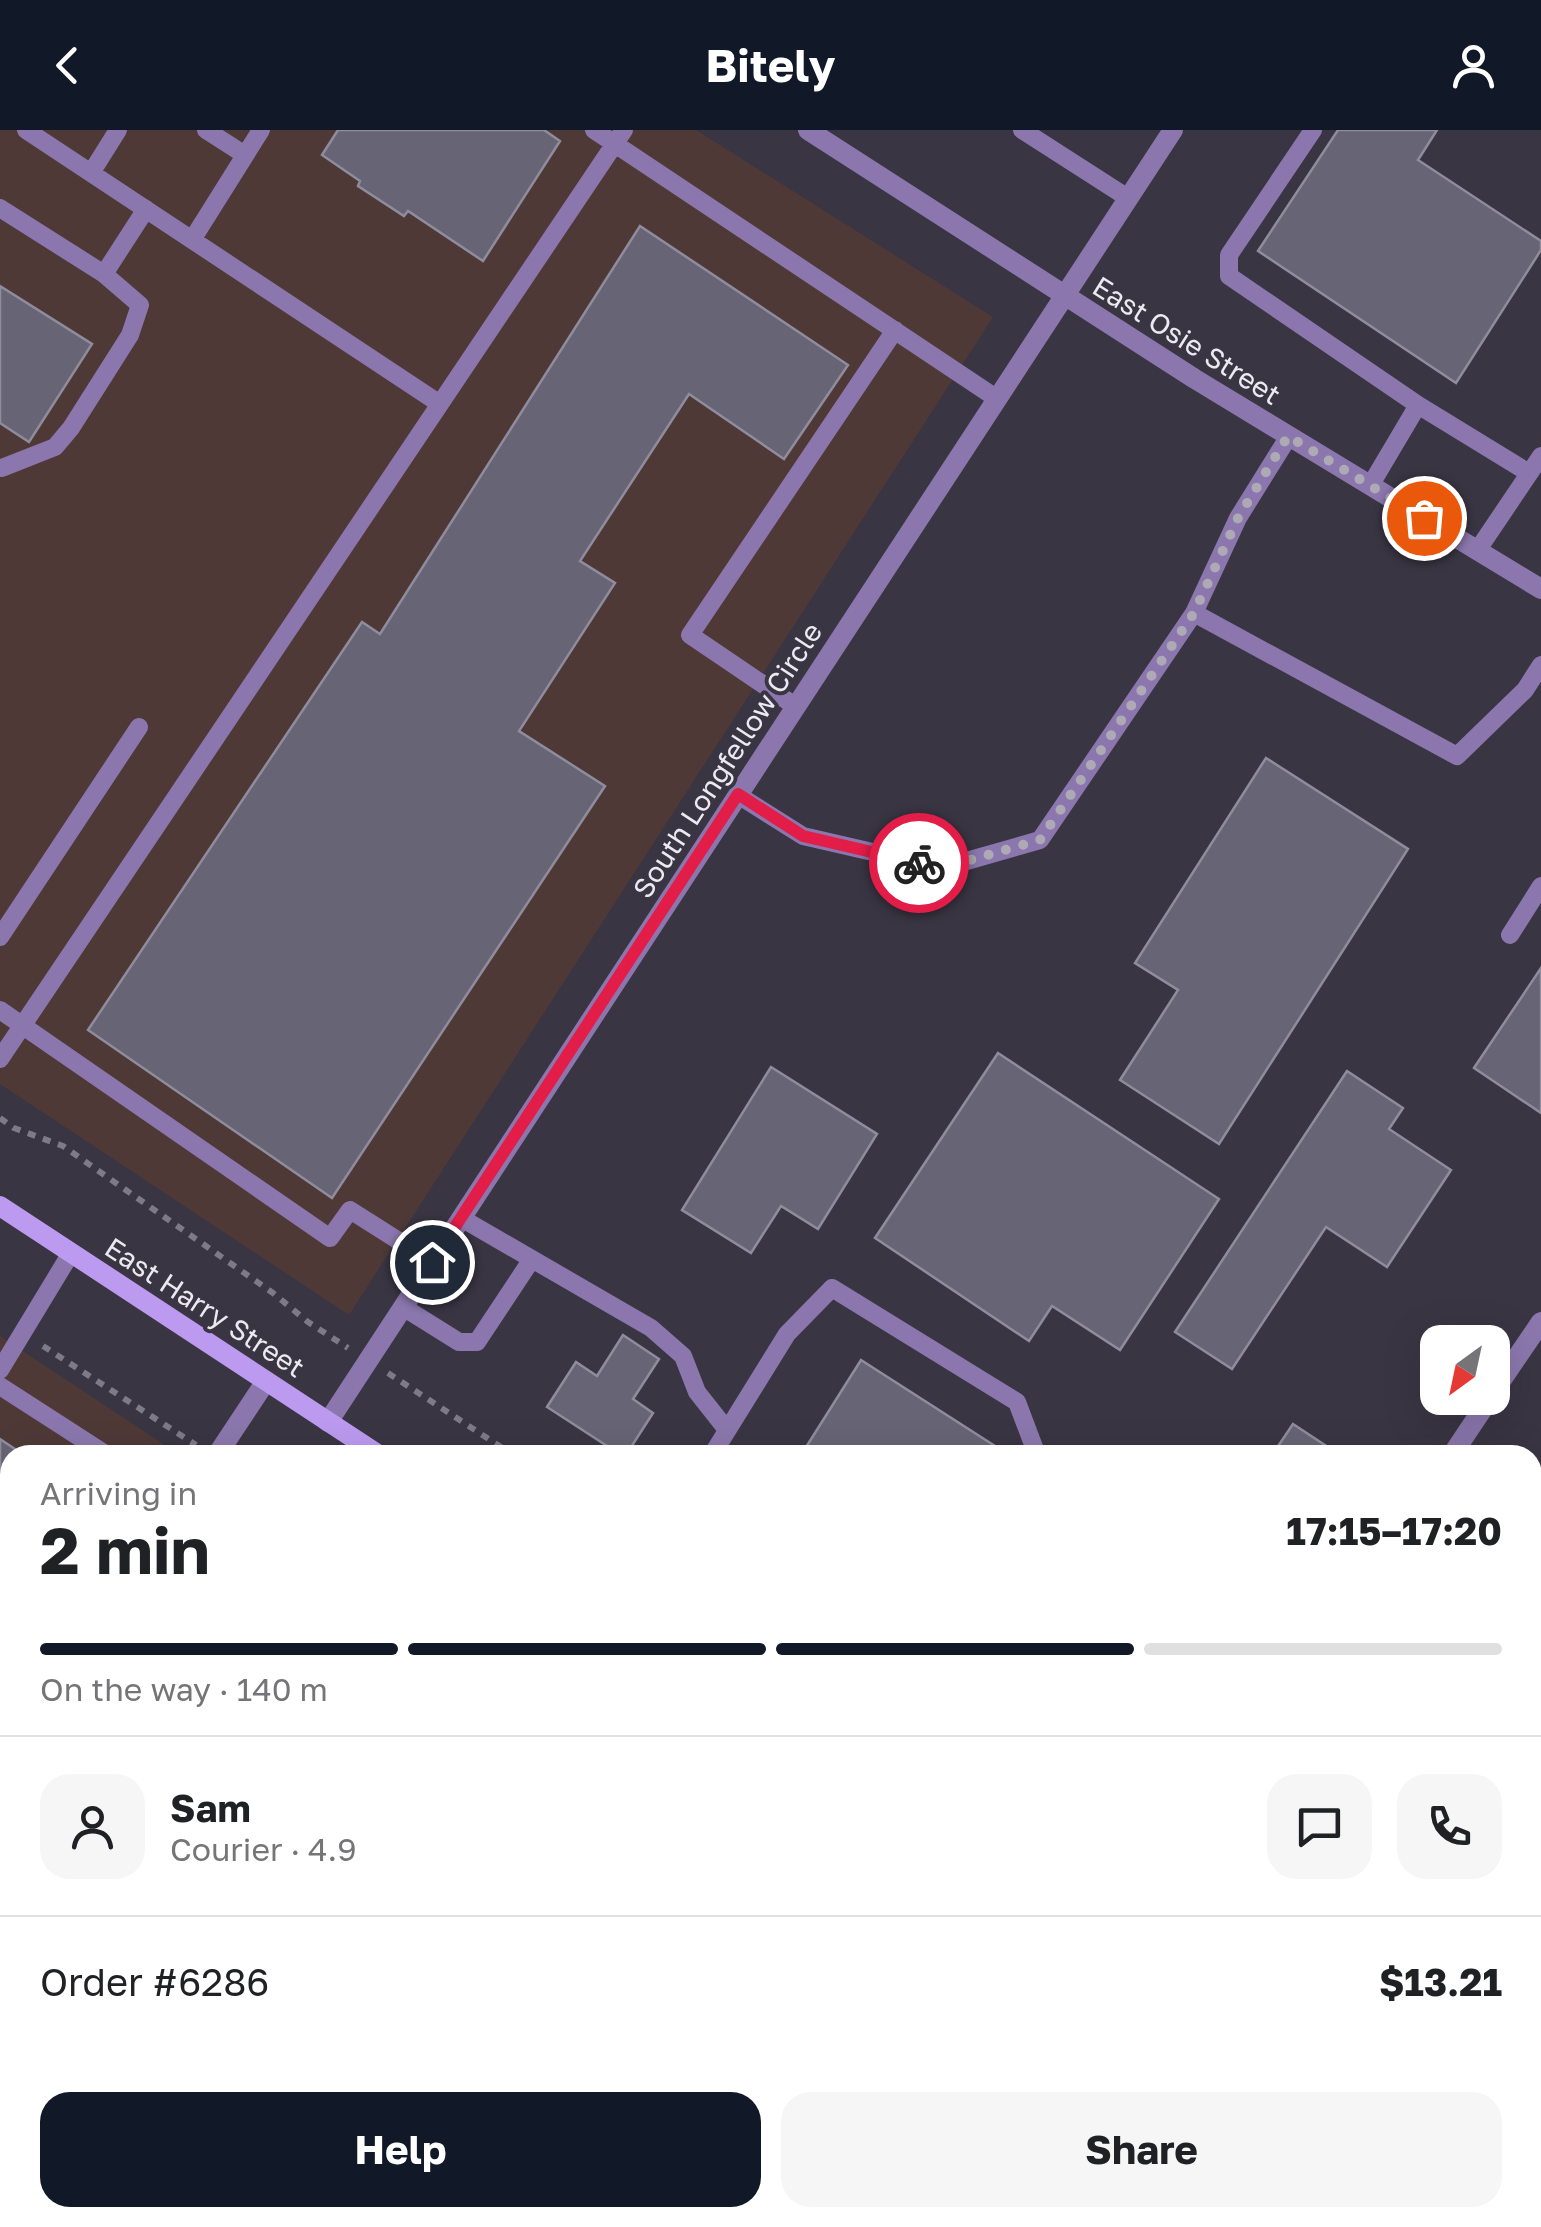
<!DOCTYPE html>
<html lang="en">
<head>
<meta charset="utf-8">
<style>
  body { margin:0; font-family:"Golos Text",sans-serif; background:#f6f6f6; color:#202124; height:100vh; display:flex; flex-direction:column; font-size:38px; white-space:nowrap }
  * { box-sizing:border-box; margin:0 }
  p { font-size:32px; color:#757577 }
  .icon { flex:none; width:55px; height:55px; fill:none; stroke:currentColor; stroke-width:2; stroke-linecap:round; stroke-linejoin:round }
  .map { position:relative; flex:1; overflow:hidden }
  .panel { position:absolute; left:0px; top:1315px; width:1542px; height:782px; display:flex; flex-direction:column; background:#fff; border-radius:30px 30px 0 0; box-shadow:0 10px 40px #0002 }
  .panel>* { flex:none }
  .needle { width:65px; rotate:213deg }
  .fabs { position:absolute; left:1420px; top:1195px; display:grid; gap:20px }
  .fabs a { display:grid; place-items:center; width:90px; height:90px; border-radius:20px; background:#fff; box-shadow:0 10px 40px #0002; font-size:50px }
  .pin { position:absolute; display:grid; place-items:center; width:85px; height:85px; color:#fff; margin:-42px; border:5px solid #fff; border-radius:50%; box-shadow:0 2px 10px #0007 }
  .courier { position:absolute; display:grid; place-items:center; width:100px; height:100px; margin:-50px; border:8px solid #e11d48; border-radius:50%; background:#fff; color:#222; box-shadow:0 2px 12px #0007 }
  .summary em { font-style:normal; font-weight:700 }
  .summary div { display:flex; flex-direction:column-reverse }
  .summary { display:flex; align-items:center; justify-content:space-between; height:170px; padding:0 40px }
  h1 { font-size:65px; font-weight:700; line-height:75px }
  .bar { display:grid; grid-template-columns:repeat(4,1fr); gap:15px 10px; align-content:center; height:120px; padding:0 40px }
  .bar i { height:12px; border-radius:8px; background:#e0e0e0 }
  .bar .on { background:#111827 }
  .bar p { grid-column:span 4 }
  .line { display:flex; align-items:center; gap:25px; padding:0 40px; border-top:2px solid #e0e0e0 }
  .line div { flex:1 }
  .round { display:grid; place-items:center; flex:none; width:105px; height:105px; border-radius:30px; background:#f6f6f6 }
  .primary-button { display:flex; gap:20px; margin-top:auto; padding:20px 40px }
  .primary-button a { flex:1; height:115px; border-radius:30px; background:#111827; color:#fff; font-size:40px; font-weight:700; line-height:115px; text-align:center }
  .primary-button a+a { background:#f6f6f6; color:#202124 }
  header { display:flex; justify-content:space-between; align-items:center; height:130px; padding:0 40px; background:#111827; color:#fff; font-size:45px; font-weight:700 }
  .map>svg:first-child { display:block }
  .commercial { fill:#4e3937 }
  .building { fill:#676475; stroke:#8f8c9d; stroke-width:2.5 }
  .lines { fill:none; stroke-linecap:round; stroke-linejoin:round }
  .path { stroke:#7e7a86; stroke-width:6; stroke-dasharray:8 8; stroke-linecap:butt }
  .service { stroke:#8b77ad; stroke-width:18 }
  .minor { stroke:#8b77ad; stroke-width:20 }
  .secondary { stroke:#bb9aef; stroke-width:20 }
  .done { stroke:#adaab5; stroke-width:10; stroke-dasharray:0 18 }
  .route { stroke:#e11d48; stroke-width:12 }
  .labels { text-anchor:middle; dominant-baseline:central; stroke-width:8; stroke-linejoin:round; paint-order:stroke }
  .street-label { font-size:28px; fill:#ece9f3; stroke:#393543 }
</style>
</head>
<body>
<header><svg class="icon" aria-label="back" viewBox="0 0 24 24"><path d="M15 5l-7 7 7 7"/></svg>Bitely<svg class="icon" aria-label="person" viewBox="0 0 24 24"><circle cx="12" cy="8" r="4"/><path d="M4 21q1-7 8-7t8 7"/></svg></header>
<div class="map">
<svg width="1541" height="2097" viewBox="0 0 1541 2097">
  <rect width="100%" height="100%" fill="#393543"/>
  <path class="commercial" d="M 0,0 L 696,0 L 993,187 L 349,1185 L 0,954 Z
    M 0,1206 L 180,1325 L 10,1325 L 10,1476 L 0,1470 Z"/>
  <path class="building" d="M 338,0 L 544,0 L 560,11 L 483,131 L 408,81 L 404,86 L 358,56 L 360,51 L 322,25 Z
    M 1338,0 L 1437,0 L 1418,30 L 1541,111 L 1541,120 L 1456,253 L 1258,121 Z
    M 640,96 L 848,235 L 784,329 L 689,264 L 580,431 L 615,453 L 519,601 L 605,656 L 332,1068 L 88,900 L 362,492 L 380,504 Z
    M 0,156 L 92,214 L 29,312 L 0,293 Z
    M 1266,628 L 1408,719 L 1219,1014 L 1120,950 L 1178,860 L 1135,833 Z
    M 1541,838 L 1541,983 L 1474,938 Z
    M 998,923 L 1219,1069 L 1120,1220 L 1052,1176 L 1029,1211 L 875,1108 Z
    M 771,937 L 877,1004 L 818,1099 L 781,1076 L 751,1123 L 682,1080 Z
    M 1347,941 L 1403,978 L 1389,999 L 1451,1040 L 1387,1137 L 1326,1097 L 1232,1239 L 1175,1202 Z
    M 623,1205 L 659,1229 L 633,1269 L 653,1283 L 626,1325 L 621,1325 L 547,1277 L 576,1232 L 597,1246 Z
    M 861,1230 L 1009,1325 L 801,1325 Z
    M 1293,1294 L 1340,1325 L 1272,1325 Z
    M 0,1309 L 24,1325 L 10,1325 L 10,1400 L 0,1393 Z
    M 10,1818 L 10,1854 L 0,1847 L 0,1832 Z
    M 0,1916 L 10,1922 L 10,1999 L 5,2007 L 0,2004 Z
    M 155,2088 L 239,2088 L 254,2097 L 149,2097 Z
    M 558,2088 L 611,2088 L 605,2097 L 574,2097 Z
    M 890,2088 L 977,2088 L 971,2090 L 975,2097 L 895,2097 Z"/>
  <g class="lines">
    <path class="path" d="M 0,988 L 14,998 L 63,1016 L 273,1163 L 308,1192 L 348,1218
      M 43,1216 L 196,1315
      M 388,1243 L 513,1325
      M 1532,2007 L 1541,2017
      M 1434,2088 L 1452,2097"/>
    <path class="service" d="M 26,0 L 440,274
      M 206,0 L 245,25
      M 594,0 L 996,268
      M 1022,0 L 1128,68
      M 1313,0 L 1229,125 L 1229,146 L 1418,275 L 1529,343
      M 91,43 L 118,0
      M 0,78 L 104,144 L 146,79
      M 192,110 L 261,0
      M 2,338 L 55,317 L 71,298 L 130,205 L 140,175 L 104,144
      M 1370,356 L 1418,275
      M 1477,421 L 1541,326
      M 1194,483 L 1457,626 L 1525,560 L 1541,535
      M 795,576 L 690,505 L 895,200
      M 738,665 L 803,706 L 942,738 L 1040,710 L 1194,483 L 1238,388 L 1289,306
      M 1510,805 L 1541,756
      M 0,807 L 139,597
      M 0,880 L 330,1108 L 350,1080 L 432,1132
      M 0,929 L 624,0
      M 461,1088 L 651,1198 L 683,1226 L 697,1262 L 727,1300
      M 403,1177 L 459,1212 L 477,1212 L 532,1129
      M 0,1240 L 71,1123
      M 0,1256 L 107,1325
      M 712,1325 L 787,1204 L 832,1158 L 1017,1272 L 1037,1325
      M 1532,1427 L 1541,1414
      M 0,1431 L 10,1438
      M 0,1533 L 10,1539
      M 0,1686 L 10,1692"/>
    <path class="minor" d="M 808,0 L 1195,249 L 1541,459
      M 1492,1264 L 1541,1192
      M 328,1292 L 1173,0
      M 217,1325 L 266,1251
      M 1452,1325 L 1490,1268
      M 0,1664 L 10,1647
      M 370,2097 L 376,2088"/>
    <path class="secondary" d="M 0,1076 L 379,1325
      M 1532,2077 L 1541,2082"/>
  </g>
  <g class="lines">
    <path class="done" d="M 919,733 L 942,738 L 1040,710 L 1194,483 L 1238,388 L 1288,306 L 1424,388"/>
    <path class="route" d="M 432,1132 L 738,664 L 803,706 L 919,733"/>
  </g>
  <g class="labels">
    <g class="street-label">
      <text transform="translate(1187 210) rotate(32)">East Osie Street</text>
      <text transform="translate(727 630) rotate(-57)">South Longfellow Circle</text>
      <text transform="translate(205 1177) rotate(33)">East Harry Street</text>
    </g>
  </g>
</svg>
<div class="fabs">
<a><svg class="needle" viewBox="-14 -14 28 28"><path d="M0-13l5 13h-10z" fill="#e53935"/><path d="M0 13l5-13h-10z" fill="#757577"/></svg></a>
</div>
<div class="pin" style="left:1424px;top:388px;background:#ea580c"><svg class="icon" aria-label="bag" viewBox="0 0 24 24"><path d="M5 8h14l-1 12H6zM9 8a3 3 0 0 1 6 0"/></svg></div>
<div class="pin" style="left:432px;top:1132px;background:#1f2937"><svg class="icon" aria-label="home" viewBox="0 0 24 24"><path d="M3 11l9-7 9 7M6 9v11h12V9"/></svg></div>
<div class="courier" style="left:919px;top:733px"><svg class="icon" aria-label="bike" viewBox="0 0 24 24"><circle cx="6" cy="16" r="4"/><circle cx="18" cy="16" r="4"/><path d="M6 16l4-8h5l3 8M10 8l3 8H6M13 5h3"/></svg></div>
<section class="panel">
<div class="summary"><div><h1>2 min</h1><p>Arriving in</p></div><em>17:15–17:20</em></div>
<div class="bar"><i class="on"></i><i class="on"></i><i class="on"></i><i></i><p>On the way · 140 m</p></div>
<div class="line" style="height:180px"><a class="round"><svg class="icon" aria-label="person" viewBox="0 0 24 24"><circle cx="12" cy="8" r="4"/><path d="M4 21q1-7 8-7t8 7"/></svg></a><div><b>Sam</b><p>Courier · 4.9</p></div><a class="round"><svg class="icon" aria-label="chat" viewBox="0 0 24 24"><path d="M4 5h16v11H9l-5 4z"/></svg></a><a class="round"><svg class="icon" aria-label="phone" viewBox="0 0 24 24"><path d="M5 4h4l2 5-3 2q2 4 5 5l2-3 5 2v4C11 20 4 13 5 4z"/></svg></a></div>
<div class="line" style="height:130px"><div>Order #6286</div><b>$13.21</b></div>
<div class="primary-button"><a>Help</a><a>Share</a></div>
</section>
</div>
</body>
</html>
